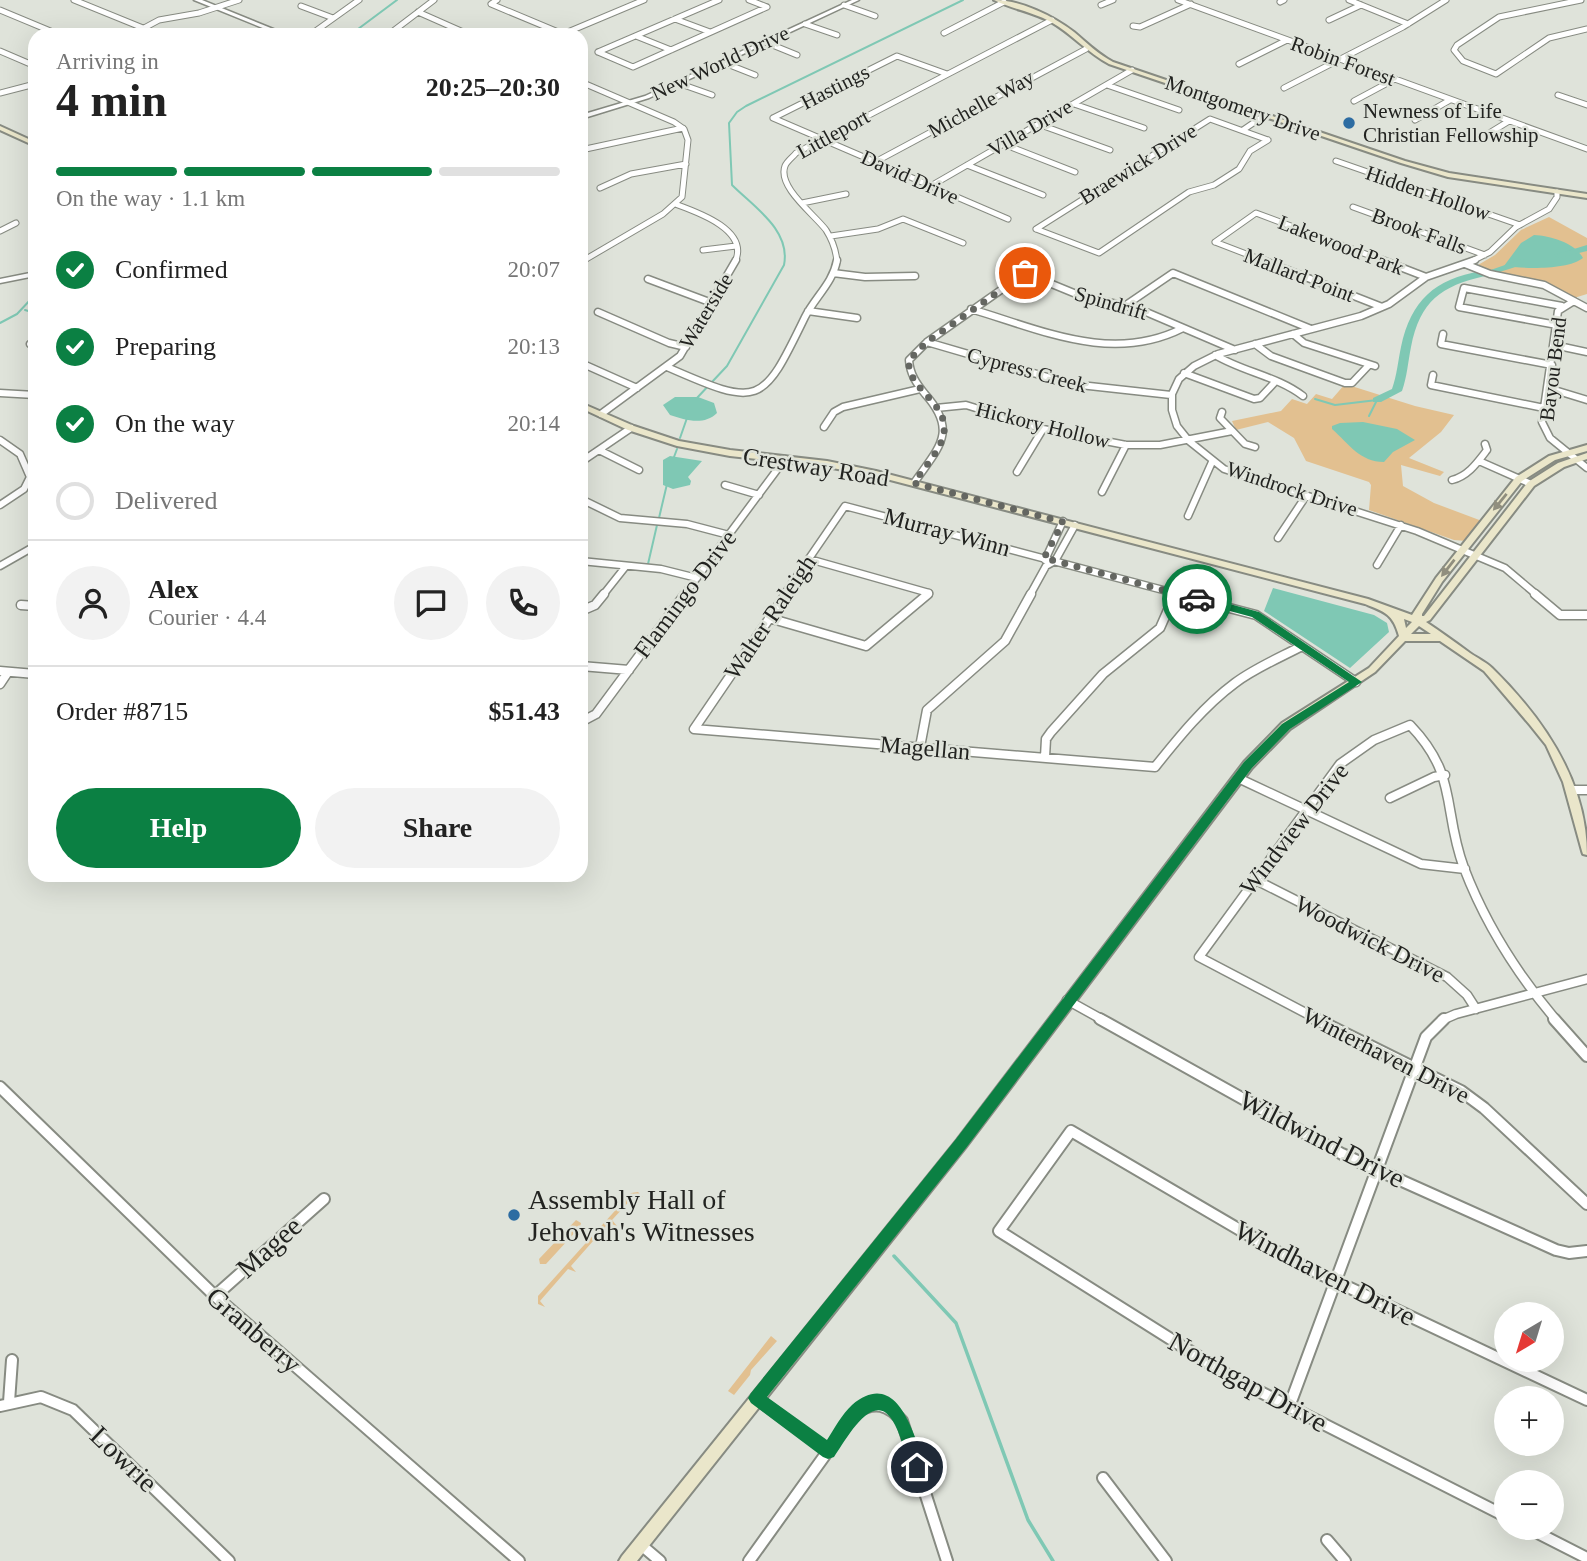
<!DOCTYPE html>
<html lang="en">
<head>
<meta charset="utf-8">
<style>
  body { margin:0; font-family:"Times New Roman",serif; background:#f2f2f2; color:#222; height:100vh; display:flex; flex-direction:column; font-size:26px; white-space:nowrap }
  * { box-sizing:border-box; margin:0 }
  p { font-size:23px; color:#767676 }
  .icon { flex:none; width:38px; height:38px; fill:none; stroke:currentColor; stroke-width:2; stroke-linecap:round; stroke-linejoin:round }
  .map { position:relative; flex:1; overflow:hidden }
  .details { position:absolute; left:28px; top:28px; width:560px; height:854px; display:flex; flex-direction:column; background:#fff; border-radius:21px; box-shadow:0 7px 28px #0002 }
  .details>* { flex:none }
  .needle { width:46px; rotate:218deg }
  .fabs { position:absolute; left:1494px; top:1302px; display:grid; gap:14px }
  .fabs a { display:grid; place-items:center; width:70px; height:70px; border-radius:50%; background:#fff; box-shadow:0 7px 28px #0002; font-size:35px }
  .pin { position:absolute; display:grid; place-items:center; width:60px; height:60px; color:#fff; margin:-30px; border:4px solid #fff; border-radius:50%; box-shadow:0 2px 7px #0007 }
  .courier { position:absolute; display:grid; place-items:center; width:70px; height:70px; margin:-35px; border:5px solid #0b8043; border-radius:50%; background:#fff; color:#222; box-shadow:0 2px 9px #0007 }
  .summary em { font-style:normal; font-weight:700 }
  .summary div { display:flex; flex-direction:column-reverse }
  .summary { display:flex; align-items:center; justify-content:space-between; height:119px; padding:0 28px }
  h1 { font-size:46px; font-weight:700; line-height:52px }
  .bar { display:grid; grid-template-columns:repeat(4,1fr); gap:10px 7px; align-content:center; height:84px; padding:0 28px }
  .bar i { height:9px; border-radius:5px; background:#e0e0e0 }
  .bar .selected { background:#0b8043 }
  .bar p { grid-column:span 4 }
  .line { display:flex; align-items:center; gap:18px; padding:0 28px; border-top:2px solid #e0e0e0 }
  .line div { flex:1 }
  .round { display:grid; place-items:center; flex:none; width:74px; height:74px; border-radius:37px; background:#f2f2f2 }
  ol { padding:0 28px; list-style:none }
  li { display:flex; align-items:center; gap:21px; height:77px }
  li p { margin-inline-start:auto }
  li .icon { padding:7px; border-radius:50%; background:#0b8043; color:#fff; stroke-width:4 }
  li:last-child { color:#767676 }
  li i { width:38px; height:38px; border:4px solid #e0e0e0; border-radius:50% }
  .primary-button { display:flex; gap:14px; margin-top:auto; padding:14px 28px }
  .primary-button a { flex:1; height:80px; border-radius:42px; background:#0b8043; color:#fff; font-size:28px; font-weight:700; line-height:80px; text-align:center }
  .primary-button a+a { background:#f2f2f2; color:#222 }
  .map>svg:first-child { display:block }
  .green { fill:#e2c090 }
  .water { fill:#7fc8b4 }
  .lines { fill:none; stroke-linecap:round; stroke-linejoin:round }
  .stream-far1 { stroke:#7fc8b4; stroke-width:2 }
  .stream { stroke:#7fc8b4; stroke-width:3.5 }
  .river { fill:#7fc8b4; fill-rule:evenodd }
  .minor-far3-casing { stroke:#878b82; stroke-width:7 }
  .minor-far2-casing { stroke:#878b82; stroke-width:9 }
  .minor-far1-casing { stroke:#878b82; stroke-width:11 }
  .minor-casing { stroke:#878b82; stroke-width:14 }
  .tertiary-casing { stroke:#878b82; stroke-width:3 }
  .secondary-casing { stroke:#878b82; stroke-width:4 }
  .minor-far3 { stroke:#fff; stroke-width:5 }
  .minor-far2 { stroke:#fff; stroke-width:6 }
  .minor-far1 { stroke:#fff; stroke-width:8 }
  .minor { stroke:#fff; stroke-width:10 }
  .tertiary { fill:#fff; fill-rule:evenodd }
  .secondary { fill:#eae6ca; fill-rule:evenodd }
  .oneway { fill:#908e7e }
  .route { fill:#0b8043 }
  .done { stroke:#646661; stroke-width:7; stroke-dasharray:0 12.6 }
  .poi-dot { fill:#2d6ca2; stroke:#dfe3da; stroke-width:2.5 }
  .labels { text-anchor:middle; dominant-baseline:central; stroke-width:5; stroke-linejoin:round; paint-order:stroke }
  .far-street-label { font-size:21px; fill:#222320; stroke:#dfe3da }
  .far-poi-label { font-size:21px; fill:#222320; stroke:#dfe3da; text-anchor:start }
  .street-label { font-size:24px; fill:#222320; stroke:#dfe3da }
  .near-street-label { font-size:28px; fill:#222320; stroke:#dfe3da }
  .near-poi-label { font-size:28px; fill:#222320; stroke:#dfe3da; text-anchor:start }
</style>
</head>
<body>
<div class="map">
<svg width="1587" height="1561" viewBox="0 0 1587 1561">
  <rect width="100%" height="100%" fill="#dfe3da"/>
  <path class="green" d="M 1549,217 L 1587,238 L 1587,294 L 1574,298 L 1541,281 L 1494,273 L 1479,267 L 1478,265 L 1495,255 L 1521,230 Z
    M 1345,384 L 1415,406 L 1454,415 L 1441,432 L 1409,458 L 1444,472 L 1440,476 L 1401,465 L 1403,486 L 1434,503 L 1482,521 L 1466,541 L 1454,540 L 1369,510 L 1371,485 L 1369,482 L 1306,461 L 1294,438 L 1268,422 L 1236,430 L 1232,421 L 1281,411 L 1292,399 L 1307,404 L 1316,394 L 1332,399 Z
    M 638,1192 L 643,1197 L 636,1194 L 612,1220 L 617,1226 L 609,1223 L 571,1266 L 576,1272 L 568,1269 L 540,1301 L 545,1307 L 538,1304 L 538,1296 L 631,1193 Z
    M 576,1220 L 581,1223 L 580,1227 L 546,1264 L 540,1264 L 539,1259 Z
    M 771,1336 L 777,1341 L 751,1370 L 750,1375 L 734,1395 L 728,1391 Z"/>
  <path class="water" d="M 1534,235 C 1551,236 1575,243 1583,258 C 1568,270 1525,269 1504,266 L 1521,243 Z
    M 675,397 L 698,397 L 714,403 L 717,413 C 704,426 685,420 670,415 L 663,405 Z
    M 1363,422 L 1397,429 L 1415,440 L 1393,452 L 1384,462 C 1360,462 1349,444 1332,429 L 1332,426 L 1340,423 Z
    M 670,456 L 702,461 L 688,477 L 691,481 L 690,485 L 673,489 L 663,485 L 663,460 Z
    M 1273,588 L 1374,615 L 1387,623 L 1389,632 L 1350,668 L 1264,611 Z"/>
  <g class="lines">
    <path class="stream-far1" d="M 350,35 L 397,0
      M 25,310 L 35,313
      M 0,323 L 17,314 L 32,298 L 32,262 L 35,248
      M 696,399 L 727,366 L 784,265 C 791,230 754,207 732,185 L 729,123 L 737,112 L 746,106 L 963,0
      M 1315,399 L 1335,405 L 1377,400
      M 1369,416 L 1377,400
      M 680,438 L 687,418
      M 674,457 L 677,449
      M 659,518 L 667,484
      M 648,564 L 657,525"/>
    <path class="stream" d="M 894,1256 L 956,1323 L 1028,1520 L 1053,1561"/>
    <path class="river" d="M 1587,245 L 1587,251 L 1559,258 L 1554,255 Z
      M 1522,259 L 1525,260 L 1525,264 L 1490,275 L 1485,272 Z
      M 1481,271 L 1486,274 L 1485,276 C 1441,286 1420,301 1411,347 C 1408,362 1407,377 1402,391 L 1381,402 L 1373,402 L 1373,398 L 1392,389 C 1397,375 1398,361 1401,347 C 1411,300 1435,279 1481,271 Z"/>
    <g class="minor-far3-casing">
      <path id="minor-far3" d="M 74,0 L 143,28
        M 497,0 L 491,4 L 563,34 L 644,0
        M 749,0 L 767,7
        M 1178,0 L 1587,149
        M 1349,0 L 1408,24
        M 1581,0 L 1499,17 L 1457,45 L 1454,50 L 1463,61 L 1496,74 L 1549,38 L 1587,29
        M 1280,2 L 1284,0
        M 844,5 L 875,16
        M 1101,5 L 1113,0
        M 301,6 L 333,18
        M 0,10 L 60,35
        M 418,12 L 470,35
        M 675,19 L 710,32
        M 1329,20 L 1361,5
        M 805,24 L 837,35
        M 1133,26 L 1140,27 L 1191,4
        M 944,33 L 1004,2
        M 131,35 L 159,20 L 199,13 L 239,0
        M 310,35 L 359,0
        M 388,35 L 434,0
        M 636,36 L 671,50
        M 765,42 L 797,55
        M 0,51 L 35,66
        M 598,52 L 633,67 L 767,7
        M 598,52 L 719,0
        M 722,62 L 755,75
        M 1239,64 L 1287,40
        M 581,82 L 674,122 L 684,129 L 688,140 L 682,197 L 663,214 L 581,262
        M 678,83 L 712,95
        M 1107,85 L 1179,110
        M 1284,88 L 1403,27 L 1446,0
        M 0,93 L 35,84
        M 1558,95 L 1587,105
        M 1354,101 L 1395,79
        M 1074,104 L 1144,128
        M 773,118 L 1008,219
        M 773,118 L 897,56 L 947,74
        M 1415,120 L 1450,100
        M 1038,124 L 1110,150
        M 1243,130 L 1265,115
        M 1478,140 L 1509,121
        M 1003,144 L 1075,172
        M 581,150 L 683,128
        M 877,161 L 1086,49
        M 1336,161 L 1520,225
        M 967,165 L 1043,195
        M 929,187 L 1132,70
        M 600,188 L 631,174 L 686,164
        M 802,203 L 846,194
        M 675,204 C 697,212 750,230 735,262
        M 1353,207 L 1485,255
        M 1036,229 L 1099,253 L 1189,192 L 1214,185 L 1239,169 L 1250,151 L 1268,140
        M 1036,229 L 1210,119 L 1268,140
        M 0,231 L 16,223
        M 831,236 L 878,229 L 903,219 L 963,243
        M 1215,242 L 1256,213 L 1387,262
        M 1215,242 L 1267,262
        M 703,250 L 736,246
        M 837,262 C 836,250 833,241 826,230 C 815,215 777,187 785,166 C 787,161 793,157 796,153 L 1052,20
        M 1470,262 L 1490,252 L 1516,227 L 1549,209 L 1557,197 L 1557,192"/>
    </g>
    <g class="minor-far2-casing">
      <path id="minor-far2" d="M 1262,260 L 1382,307
        M 1382,260 L 1426,277
        M 1475,260 L 1426,277 L 1389,304 L 1361,316 L 1218,354 L 1194,366 L 1179,379 L 1172,394 L 1172,410 L 1177,426 L 1189,441 L 1224,469 L 1417,531 L 1505,568 L 1537,595
        M 581,262 L 584,260
        M 1465,264 L 1490,274 L 1544,285 L 1587,308
        M 833,273 L 865,277 L 915,276
        M 648,279 L 712,303
        M 1574,301 L 1558,311 L 1542,422 L 1550,438 L 1587,468
        M 1126,305 L 1173,273 L 1311,329
        M 971,309 C 1042,330 1112,364 1183,328
        M 808,311 L 857,318
        M 598,312 L 669,343 L 686,347
        M 1557,325 L 1459,307 L 1464,288 L 1562,306
        M 1293,334 L 1304,343 L 1375,366
        M 1443,334 L 1441,344 L 1552,365
        M 927,342 L 1071,384 L 1171,395
        M 30,344 L 35,345
        M 1255,344 L 1271,356 L 1345,383 L 1352,383 L 1369,365
        M 1554,345 L 1587,352
        M 1215,355 C 1243,372 1277,376 1303,396
        M 581,363 L 637,388
        M 667,367 C 760,408 762,406 805,317 C 815,297 833,283 837,260
        M 1184,373 L 1254,399 L 1260,398 L 1275,382
        M 1433,375 L 1431,385 L 1544,408
        M 1548,388 L 1587,400
        M 0,393 L 35,395
        M 936,408 L 966,405 L 1043,429 L 1126,445 L 1160,445 L 1232,431
        M 1222,412 L 1220,418 L 1245,444 L 1255,447
        M 601,414 L 680,356 L 736,260
        M 824,427 L 834,412 L 843,407 L 920,389
        M 0,440 L 20,454 L 30,477 L 24,489 L 0,505
        M 599,450 L 639,470
        M 1479,461 L 1531,484
        M 581,462 L 631,428
        M 1017,472 L 1043,429
        M 1452,480 C 1468,476 1477,463 1487,450 L 1485,444
        M 914,483 C 938,448 959,432 925,394 C 916,383 910,374 909,360 L 927,342 L 1025,273 L 1081,296 L 1139,309 L 1235,350
        M 725,485 L 759,495
        M 1102,492 L 1126,445
        M 581,499 L 620,518 L 687,524 L 729,535
        M 1188,516 L 1212,462
        M 1278,538 L 1306,496
        M 809,559 L 929,593
        M 1045,560 L 1063,521
        M 581,561 L 661,569 L 697,578
        M 1377,565 L 1401,525
        M 0,566 L 35,546
        M 603,595 L 626,566
        M 684,595 L 785,459
        M 784,595 L 845,506 L 1182,595
        M 926,595 L 929,593
        M 1030,595 L 1046,566 L 1055,561 L 1075,525
        M 1174,595 L 1175,593"/>
    </g>
    <g class="minor-far1-casing">
      <path id="minor-far1" d="M 786,594 L 694,729 L 1155,767 C 1179,737 1204,706 1235,683 C 1255,668 1279,658 1302,646
        M 1176,594 L 1256,615 L 1356,682
        M 1535,594 L 1560,615 L 1587,615
        M 21,605 L 35,606
        M 581,611 L 595,605 L 604,594
        M 769,618 L 866,646 L 928,594
        M 581,666 L 629,670
        M 0,671 L 35,674
        M 0,684 L 8,672
        M 581,722 L 596,714 L 685,594
        M 920,747 L 927,710 L 1005,641 L 1031,594
        M 1045,757 L 1046,739 L 1051,732 L 1103,674 L 1160,628 L 1175,594
        M 1238,778 L 1421,864 L 1465,869
        M 1570,790 L 1587,790
        M 1390,798 L 1434,777 L 1445,775
        M 1254,879 L 1447,977 L 1467,995 L 1476,1009
        M 1067,1000 L 1103,1020
        M 1319,1020 L 1199,957 L 1340,764 L 1374,740 L 1410,725 C 1459,776 1442,809 1464,868 C 1485,923 1518,975 1556,1020
        M 1442,1020 L 1456,1014 L 1587,979"/>
    </g>
    <g class="minor-casing">
      <path id="minor" d="M 1100,1019 L 1342,1154 L 1556,1250 L 1569,1253 L 1587,1251
        M 1316,1019 L 1461,1091 L 1484,1108 L 1587,1204
        M 1554,1019 L 1587,1056
        M 0,1087 L 215,1296 L 519,1561
        M 215,1296 L 324,1199
        M 756,1398 L 828,1451
        M 9,1402 L 12,1360
        M 0,1406 L 41,1397 L 73,1410 L 229,1561
        M 1289,1407 L 1426,1037 L 1444,1019
        M 1103,1478 L 1166,1561
        M 1507,1517 L 1231,1377 L 999,1231 L 1071,1131 L 1293,1261 L 1587,1400
        M 1528,1528 L 1587,1558
        M 1327,1540 L 1345,1561
        M 640,1544 L 660,1561
        M 749,1561 L 856,1412 C 875,1401 888,1404 902,1421 L 947,1561"/>
    </g>
    <g class="tertiary-casing">
      <path id="tertiary" d="M 194,0 L 202,0 L 288,35 L 280,35 Z
        M 852,0 L 859,0 L 649,98 L 581,119 L 581,115 L 645,96 Z
        M 35,272 L 35,276 L 0,283 L 0,279 Z"/>
    </g>
    <g class="secondary-casing">
      <path id="secondary" d="M 994,0 C 1021,0 1053,16 1074,32 C 1087,43 1098,54 1113,62 L 1405,161 L 1449,173 L 1587,194 L 1587,198 L 1448,177 L 1401,163 L 1109,64 C 1088,53 1072,34 1051,22 C 1033,12 1012,9 994,0 Z
        M 0,126 L 35,142 L 35,146 L 0,130 Z
        M 581,403 L 634,426 L 679,441 L 730,450 L 827,461 L 876,471 L 1368,599 L 1412,615 L 1436,578 L 1516,477 L 1549,456 L 1587,445 L 1587,451 L 1555,460 L 1522,481 L 1442,582 L 1422,614 L 1422,616 L 1424,616 L 1528,482 L 1558,463 L 1587,453 L 1587,459 L 1564,467 L 1534,486 L 1430,620 L 1426,622 C 1441,632 1455,642 1470,653 C 1477,658 1486,662 1492,668 C 1543,718 1587,781 1587,855 L 1583,854 L 1582,851 L 1563,782 L 1546,745 L 1530,725 L 1484,671 L 1440,641 L 1405,641 L 1375,672 L 1290,729 L 1252,768 L 965,1148 L 637,1561 L 619,1561 L 622,1556 L 957,1140 L 1244,762 L 1282,723 L 1369,668 L 1399,636 C 1393,614 1385,612 1365,604 L 875,476 L 827,467 L 730,456 L 677,446 L 628,430 L 581,408 ZM 1404,619 L 1412,622 L 1406,628 ZM 1419,626 L 1431,634 L 1411,634 Z"/>
    </g>
    <use href="#minor-far3" class="minor-far3"/>
    <use href="#minor-far2" class="minor-far2"/>
    <use href="#minor-far1" class="minor-far1"/>
    <use href="#minor" class="minor"/>
    <use href="#tertiary" class="tertiary"/>
    <use href="#secondary" class="secondary"/>
  </g>
  <defs><path id="oneway-solid" d="M-6-.8H1V-3.2L6.5 0L1 3.2V.8H-6Z" transform="scale(1.75)"/></defs>
  <g class="oneway">
    <use href="#oneway-solid" transform="translate(1500 502) rotate(129)"/>
    <use href="#oneway-solid" transform="translate(1448 568) rotate(128)"/>
  </g>
  <path class="route" d="M 1197,595 L 1259,612 L 1362,682 L 1290,729 L 1252,768 L 966,1148 L 767,1397 L 827,1440 C 834,1429 842,1414 852,1405 C 898,1366 915,1437 925,1467 L 923,1473 L 917,1475 L 911,1473 C 905,1458 903,1440 895,1425 C 875,1384 846,1440 834,1457 L 828,1459 L 823,1457 L 751,1403 L 748,1398 L 751,1393 L 956,1139 L 1244,762 L 1282,724 L 1349,682 L 1252,617 L 1193,601 L 1193,596 Z"/>
  <g class="lines">
    <path class="done" d="M 1025,273 L 927,342 L 909,360 C 906,389 948,402 944,432 C 942,449 923,469 914,483 L 1063,522 L 1044,558 L 1197,599"/>
  </g>
  <g class="poi-dot">
    <circle cx="1349" cy="123" r="7"/>
    <circle cx="514" cy="1215" r="7"/>
  </g>
  <g class="labels">
    <g class="far-street-label">
      <text transform="translate(1343 61) rotate(20)">Robin Forest</text>
      <text transform="translate(720 63) rotate(-25)">New World Drive</text>
      <text transform="translate(835 87) rotate(-27)">Hastings</text>
      <text transform="translate(981 104) rotate(-29)">Michelle Way</text>
      <text transform="translate(1243 108) rotate(19)">Montgomery Drive</text>
      <text transform="translate(1030 128) rotate(-30)">Villa Drive</text>
      <text transform="translate(833 134) rotate(-29)">Littleport</text>
      <text transform="translate(1138 164) rotate(-32)">Braewick Drive</text>
      <text transform="translate(910 177) rotate(24)">David Drive</text>
      <text transform="translate(1428 193) rotate(19)">Hidden Hollow</text>
      <text transform="translate(1419 231) rotate(20)">Brook Falls</text>
      <text transform="translate(1341 245) rotate(21)">Lakewood Park</text>
      <text transform="translate(1299 275) rotate(21)">Mallard Point</text>
      <text transform="translate(1111 303) rotate(16)">Spindrift</text>
      <text transform="translate(706 311) rotate(-59)">Waterside</text>
      <text transform="translate(1553 369) rotate(-83)">Bayou Bend</text>
      <text transform="translate(1027 370) rotate(15)">Cypress Creek</text>
      <text transform="translate(1043 425) rotate(14)">Hickory Hollow</text>
      <text transform="translate(1292 489) rotate(18)">Windrock Drive</text>
    </g>
    <g class="far-poi-label">
      <text x="1363" y="111">Newness of Life<tspan x="1363" dy="24">Christian Fellowship</tspan></text>
    </g>
    <g class="street-label">
      <text transform="translate(816 467) rotate(9)">Crestway Road</text>
      <text transform="translate(947 532) rotate(15)">Murray Winn</text>
      <text transform="translate(685 594) rotate(-53)">Flamingo Drive</text>
      <text transform="translate(770 617) rotate(-56)">Walter Raleigh</text>
      <text transform="translate(925 748) rotate(5)">Magellan</text>
      <text transform="translate(1294 829) rotate(-52)">Windview Drive</text>
      <text transform="translate(1370 939) rotate(27)">Woodwick Drive</text>
      <text transform="translate(1386 1055) rotate(27)">Winterhaven Drive</text>
    </g>
    <g class="near-street-label">
      <text transform="translate(1322 1139) rotate(27)">Wildwind Drive</text>
      <text transform="translate(269 1247) rotate(-42)">Magee</text>
      <text transform="translate(1325 1273) rotate(27)">Windhaven Drive</text>
      <text transform="translate(254 1330) rotate(41)">Granberry</text>
      <text transform="translate(1248 1382) rotate(29)">Northgap Drive</text>
      <text transform="translate(124 1459) rotate(44)">Lowrie</text>
    </g>
    <g class="near-poi-label">
      <text x="528" y="1199">Assembly Hall of<tspan x="528" dy="32">Jehovah's Witnesses</tspan></text>
    </g>
  </g>
</svg>
<div class="fabs">
<a><svg class="needle" viewBox="-14 -14 28 28"><path d="M0-13l5 13h-10z" fill="#e53935"/><path d="M0 13l5-13h-10z" fill="#767676"/></svg></a>
<a>+</a>
<a>−</a>
</div>
<div class="pin" style="left:1025px;top:273px;background:#ea580c"><svg class="icon" aria-label="bag" viewBox="0 0 24 24"><path d="M5 8h14l-1 12H6zM9 8a3 3 0 0 1 6 0"/></svg></div>
<div class="pin" style="left:917px;top:1467px;background:#1f2937"><svg class="icon" aria-label="home" viewBox="0 0 24 24"><path d="M3 11l9-7 9 7M6 9v11h12V9"/></svg></div>
<div class="courier" style="left:1197px;top:599px"><svg class="icon" aria-label="car" viewBox="0 0 24 24"><path d="M5 17H2v-5l4-1 3-4h7l3 4 3 1v5h-3M9 17h6M6 11h13"/><circle cx="7" cy="17" r="2"/><circle cx="17" cy="17" r="2"/></svg></div>
<section class="details">
<div class="summary"><div><h1>4 min</h1><p>Arriving in</p></div><em>20:25–20:30</em></div>
<div class="bar"><i class="selected"></i><i class="selected"></i><i class="selected"></i><i></i><p>On the way · 1.1 km</p></div>
<ol>
<li><svg class="icon" aria-label="check" viewBox="0 0 24 24"><path d="M5 12l5 5 9-10"/></svg>Confirmed<p>20:07</p></li>
<li><svg class="icon" aria-label="check" viewBox="0 0 24 24"><path d="M5 12l5 5 9-10"/></svg>Preparing<p>20:13</p></li>
<li><svg class="icon" aria-label="check" viewBox="0 0 24 24"><path d="M5 12l5 5 9-10"/></svg>On the way<p>20:14</p></li>
<li><i></i>Delivered</li>
</ol>
<div class="line" style="height:126px"><a class="round"><svg class="icon" aria-label="person" viewBox="0 0 24 24"><circle cx="12" cy="8" r="4"/><path d="M4 21q1-7 8-7t8 7"/></svg></a><div><b>Alex</b><p>Courier · 4.4</p></div><a class="round"><svg class="icon" aria-label="chat" viewBox="0 0 24 24"><path d="M4 5h16v11H9l-5 4z"/></svg></a><a class="round"><svg class="icon" aria-label="phone" viewBox="0 0 24 24"><path d="M5 4h4l2 5-3 2q2 4 5 5l2-3 5 2v4C11 20 4 13 5 4z"/></svg></a></div>
<div class="line" style="height:91px"><div>Order #8715</div><b>$51.43</b></div>
<div class="primary-button"><a>Help</a><a>Share</a></div>
</section>
</div>
</body>
</html>
